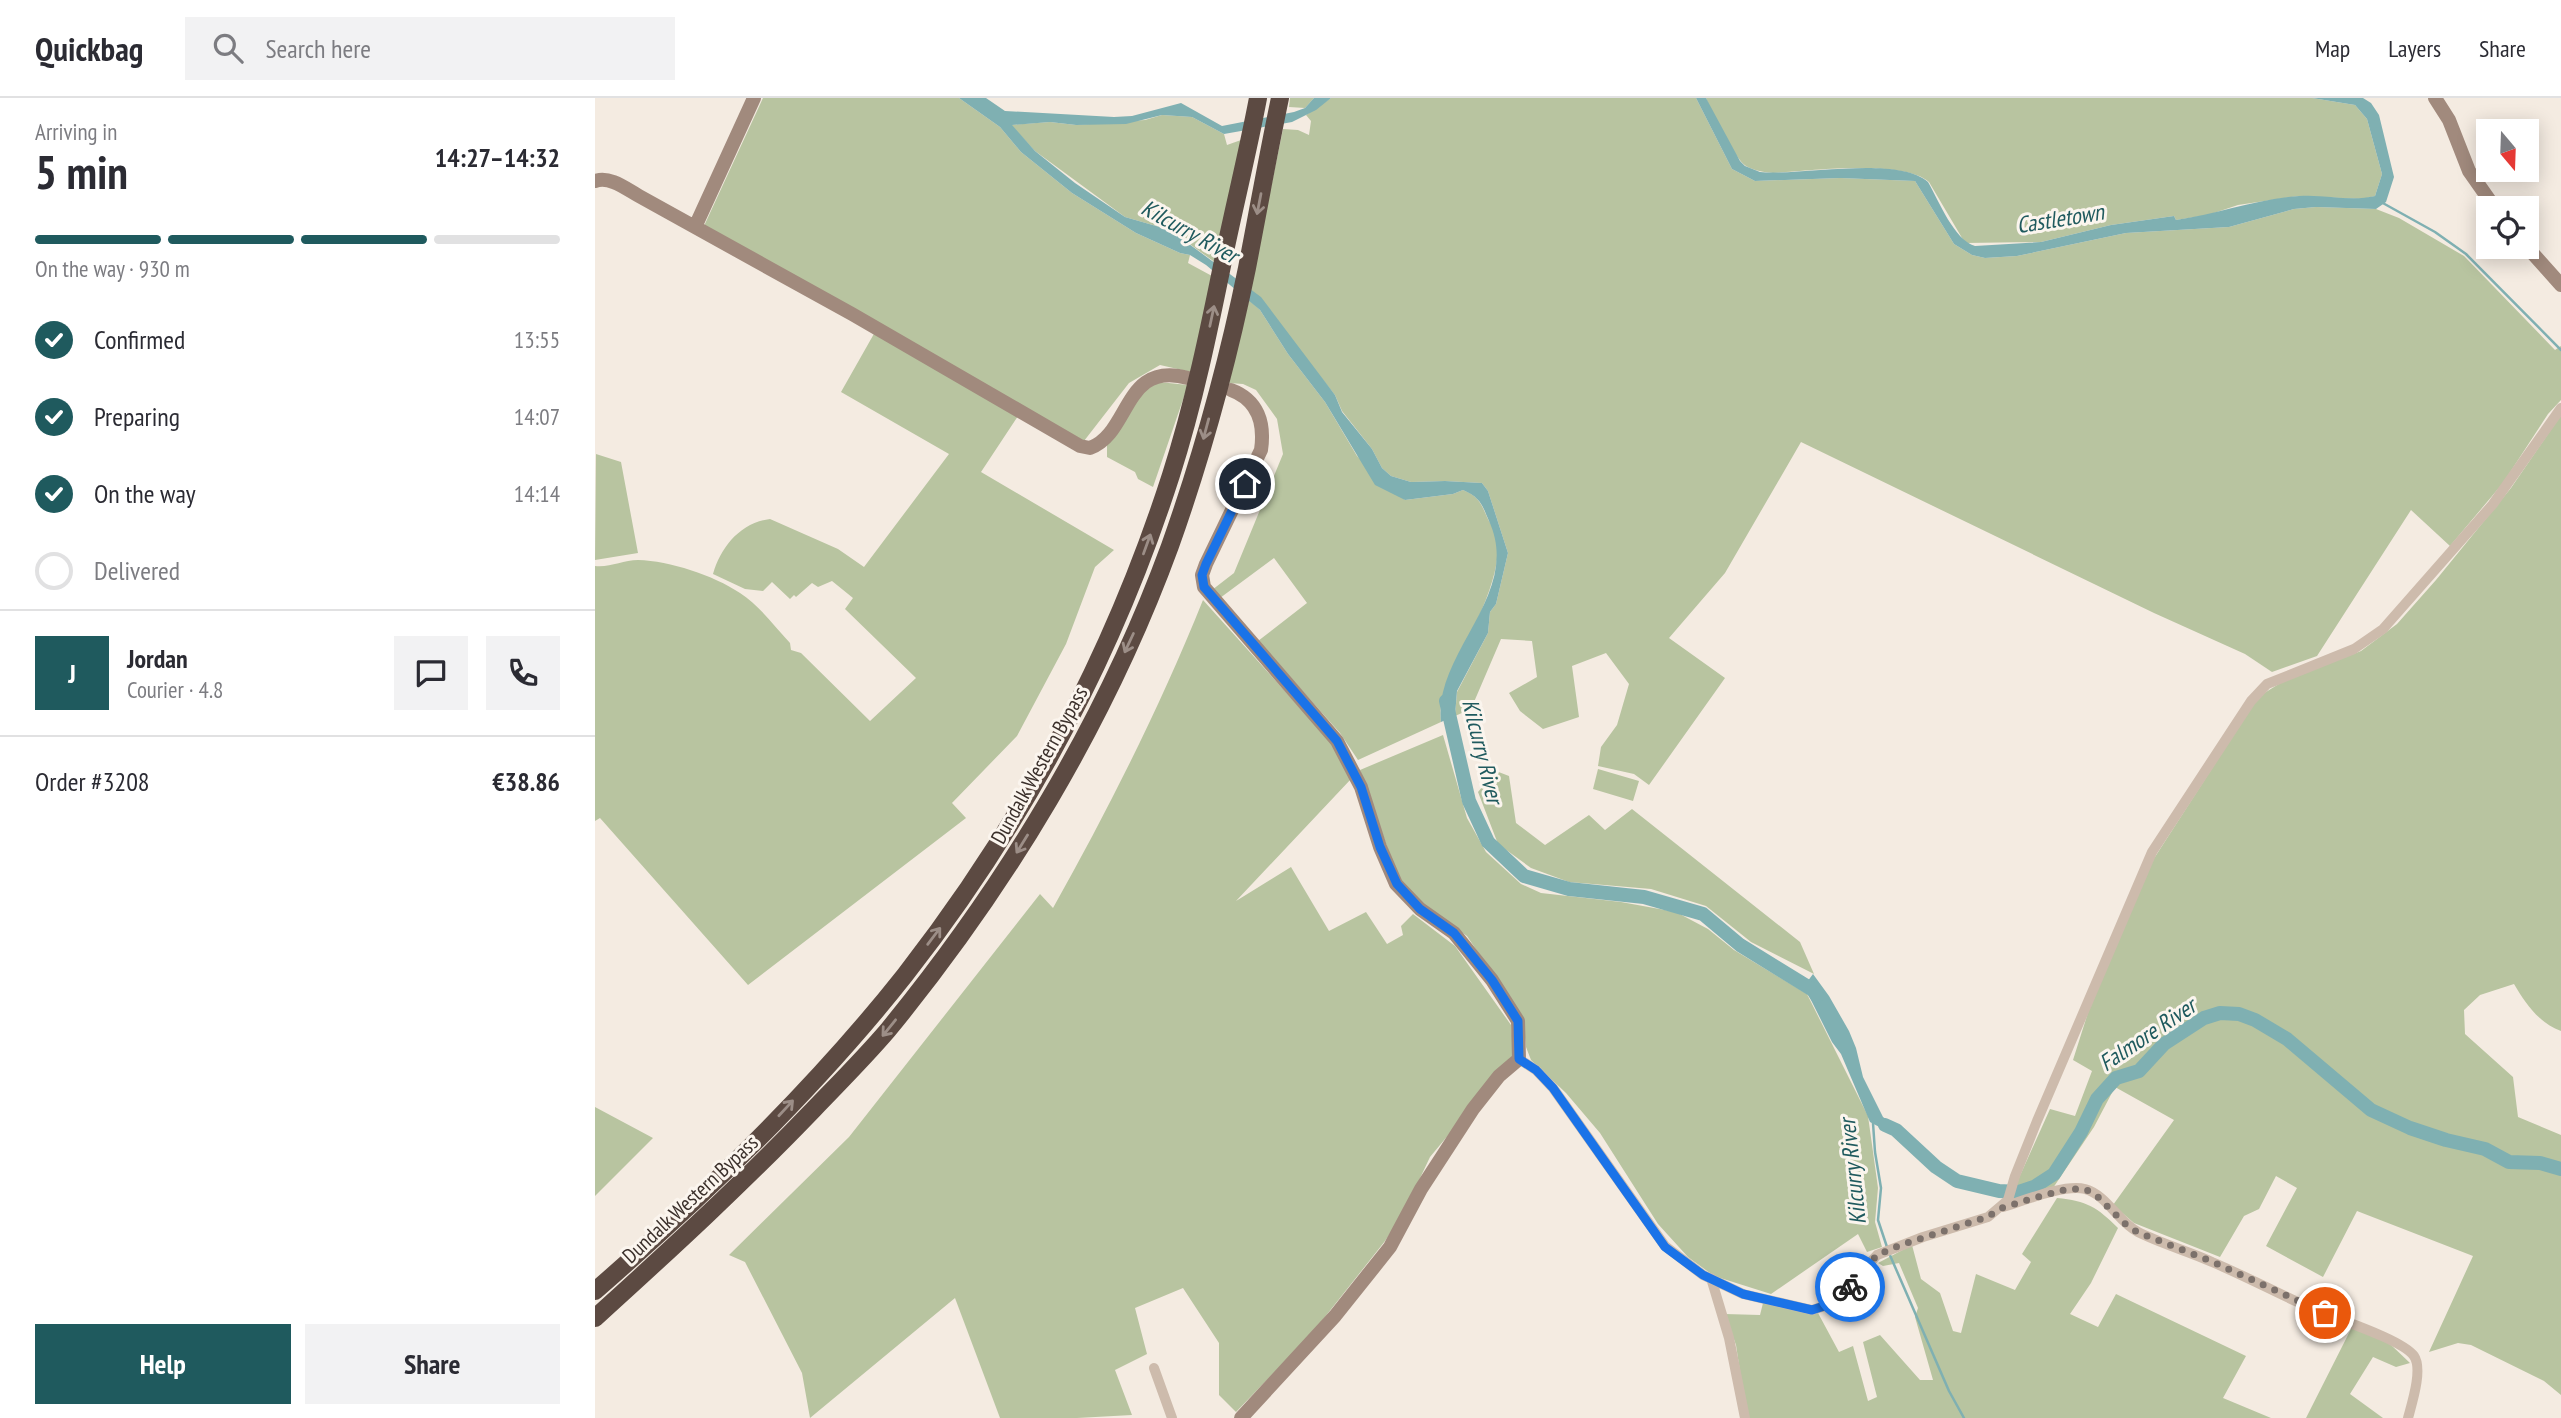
<!DOCTYPE html>
<html lang="en">
<head>
<meta charset="utf-8">
<style>
  body { margin:0; font-family:"PT Sans Narrow",sans-serif; background:#f2f2f3; color:#2b2b33; height:100vh; display:flex; flex-direction:column; font-size:26px; white-space:nowrap }
  * { box-sizing:border-box; margin:0 }
  p { font-size:23px; color:#7c7c81 }
  .icon { flex:none; width:38px; height:38px; fill:none; stroke:currentColor; stroke-width:2; stroke-linecap:round; stroke-linejoin:round }
  .map { position:relative; flex:1; overflow:hidden }
  .drawer { display:flex; flex-direction:column; background:#fff; width:595px }
  .drawer>* { flex:none }
  .needle { width:46px; rotate:161deg }
  .controls { position:absolute; left:1881px; top:21px; display:grid; gap:14px }
  .controls a { display:grid; place-items:center; width:63px; height:63px; border-radius:0px; background:#fff; box-shadow:0 4px 18px #0003; font-size:35px }
  .pin { position:absolute; display:grid; place-items:center; width:60px; height:60px; color:#fff; margin:-30px; border:4px solid #fff; border-radius:50%; box-shadow:0 2px 7px #0007 }
  .courier { position:absolute; display:grid; place-items:center; width:70px; height:70px; margin:-35px; border:5px solid #1a73e8; border-radius:50%; background:#fff; color:#222; box-shadow:0 2px 9px #0007 }
  .head em { font-style:normal; font-weight:800 }
  .head div { display:flex; flex-direction:column-reverse }
  .head { display:flex; align-items:center; justify-content:space-between; height:119px; padding:0 35px }
  h1 { font-size:46px; font-weight:800; line-height:52px }
  .bar { display:grid; grid-template-columns:repeat(4,1fr); gap:10px 7px; align-content:center; height:84px; padding:0 35px }
  .bar i { height:9px; border-radius:5px; background:#e1e1e2 }
  .bar .active { background:#1f5a5e }
  .bar p { grid-column:span 4 }
  .line { display:flex; align-items:center; gap:18px; padding:0 35px; border-top:2px solid #e1e1e2 }
  .line div { flex:1 }
  .round { display:grid; place-items:center; flex:none; width:74px; height:74px; border-radius:0px; background:#f2f2f3 }
  ol { padding:0 35px; list-style:none }
  li { display:flex; align-items:center; gap:21px; height:77px }
  li p { margin-inline-start:auto }
  li .icon { padding:7px; border-radius:50%; background:#1f5a5e; color:#fff; stroke-width:4 }
  li:last-child { color:#7c7c81 }
  li i { width:38px; height:38px; border:4px solid #e1e1e2; border-radius:50% }
  .button { display:flex; gap:14px; margin-top:auto; padding:14px 35px }
  .button a { flex:1; height:80px; border-radius:0px; background:#1f5a5e; color:#fff; font-size:28px; font-weight:800; line-height:80px; text-align:center }
  .button a+a { background:#f2f2f3; color:#2b2b33 }
  header { display:flex; align-items:center; gap:42px; box-sizing:border-box; height:98px; padding:0 35px; background:#fff; border-bottom:2px solid #e1e1e2 }
  header strong { font-size:33px }
  nav { display:flex; gap:38px; margin-inline-start:auto; font-size:24px }
  .search { width:490px; height:63px; background:#f2f2f3; display:flex; align-items:center; gap:18px; box-sizing:border-box; padding:0 24px; border-radius:0px; color:#7c7c81; font-size:26px }
  main { display:flex; flex:1; min-height:0 }
  .map>svg:first-child { display:block }
  .green { fill:#b8c4a0 }
  .water { fill:#7fb0b2 }
  .lines { fill:none; stroke-linecap:round; stroke-linejoin:round }
  .stream { stroke:#7fb0b2; stroke-width:2.5 }
  .river { stroke:#7fb0b2; stroke-width:14 }
  .street { stroke:#cdbbac; stroke-width:10 }
  .secondary { stroke:#a18a7d; stroke-width:14 }
  .highway { stroke:#5c4a42; stroke-width:18 }
  .oneway { stroke:#9c8e87 }
  .done { stroke:#7c716b; stroke-width:7; stroke-dasharray:0 12.6 }
  .route { stroke:#1a73e8; stroke-width:9 }
  .labels { text-anchor:middle; dominant-baseline:central; stroke-width:6; stroke-linejoin:round; paint-order:stroke }
  .street-label { font-size:21px; fill:#3b302b; stroke:#fbf5ee }
  .water-label { font-size:23px; font-style:italic; fill:#1f5a5e; stroke:#fbf5ee }
</style>
</head>
<body>
<header>
<strong>Quickbag</strong>
<div class="search"><svg class="icon" aria-label="search" viewBox="0 0 24 24"><circle cx="10" cy="10" r="6"/><path d="M15 15l6 6"/></svg>Search here</div>
<nav><a>Map</a><a>Layers</a><a>Share</a></nav>
</header>
<main>
<section class="drawer">
<div class="head"><div><h1>5 min</h1><p>Arriving in</p></div><em>14:27–14:32</em></div>
<div class="bar"><i class="active"></i><i class="active"></i><i class="active"></i><i></i><p>On the way · 930 m</p></div>
<ol>
<li><svg class="icon" aria-label="check" viewBox="0 0 24 24"><path d="M5 12l5 5 9-10"/></svg>Confirmed<p>13:55</p></li>
<li><svg class="icon" aria-label="check" viewBox="0 0 24 24"><path d="M5 12l5 5 9-10"/></svg>Preparing<p>14:07</p></li>
<li><svg class="icon" aria-label="check" viewBox="0 0 24 24"><path d="M5 12l5 5 9-10"/></svg>On the way<p>14:14</p></li>
<li><i></i>Delivered</li>
</ol>
<div class="line" style="height:126px"><b class="round" style="background:#1f5a5e;color:#fff">J</b><div><b>Jordan</b><p>Courier · 4.8</p></div><a class="round"><svg class="icon" aria-label="chat" viewBox="0 0 24 24"><path d="M4 5h16v11H9l-5 4z"/></svg></a><a class="round"><svg class="icon" aria-label="phone" viewBox="0 0 24 24"><path d="M5 4h4l2 5-3 2q2 4 5 5l2-3 5 2v4C11 20 4 13 5 4z"/></svg></a></div>
<div class="line" style="height:91px"><div>Order #3208</div><b>€38.86</b></div>
<div class="button"><a>Help</a><a>Share</a></div>
</section>
<div class="map">
<svg width="1966" height="1320" viewBox="0 0 1966 1320">
  <rect width="100%" height="100%" fill="#f4ebe1"/>
  <path class="green" d="M 168,0 L 364,0 L 405,29 L 426,54 L 477,95 L 541,135 L 585,155 L 595,157 L 593,165 L 617,178 L 596,274 L 565,267 L 534,285 L 489,343 L 109,128 Z
    M 695,0 L 719,0 L 710,10 L 694,9 Z
    M 736,0 L 1101,0 L 1137,71 L 1160,83 L 1245,80 L 1320,83 L 1359,146 L 1377,157 L 1390,160 L 1422,158 L 1531,135 L 1634,129 L 1699,111 L 1721,109 L 1781,111 L 1804,120 L 1869,158 L 1960,252 L 1966,248 L 1966,302 L 1953,316 L 1908,385 L 1855,448 L 1816,412 L 1722,558 L 1677,574 L 1650,556 L 1559,515 L 1206,344 L 1130,475 L 1074,540 L 1130,580 L 1054,687 L 1039,676 L 1003,668 L 1006,649 L 1022,627 L 1034,586 L 1011,555 L 977,568 L 984,619 L 948,631 L 925,613 L 914,595 L 942,579 L 937,543 L 906,541 L 876,611 L 860,618 L 862,594 L 893,535 L 895,514 L 901,506 L 913,455 L 893,393 L 887,385 L 850,383 L 816,384 L 796,378 L 787,370 L 777,351 L 747,313 L 740,297 L 655,191 L 688,31 L 703,32 L 714,37 L 716,23 L 711,17 Z
    M 1111,0 L 1717,0 L 1760,7 L 1772,21 L 1787,76 L 1780,98 L 1768,101 L 1703,98 L 1643,107 L 1613,117 L 1581,122 L 1579,118 L 1516,127 L 1446,144 L 1370,145 L 1334,84 C 1307,61 1214,73 1178,75 C 1169,74 1160,73 1151,68 C 1140,61 1116,14 1111,0 Z
    M 567,17 L 597,19 L 629,36 L 632,47 L 646,42 L 621,165 L 575,132 L 530,119 L 440,53 L 416,27 L 455,24 L 481,27 L 550,22 Z
    M 654,202 L 665,212 L 693,256 L 730,304 L 762,358 L 810,402 L 858,396 L 868,392 C 883,398 886,405 892,419 C 894,424 898,429 900,434 C 914,471 871,543 856,578 C 848,597 844,603 846,624 L 763,662 L 745,635 L 663,543 L 712,505 L 679,460 L 625,500 L 617,492 L 639,475 L 688,356 L 682,321 L 661,292 L 648,286 L 634,285 Z
    M 280,234 L 423,318 L 386,374 L 519,452 L 500,469 L 471,546 L 422,638 L 357,705 L 371,720 L 153,887 L 5,720 L 0,723 L 0,468 C 14,470 28,462 43,462 C 75,463 118,477 145,495 C 164,507 179,528 195,545 L 196,552 L 206,555 L 275,623 L 321,580 L 250,511 L 258,500 L 237,483 L 223,489 L 217,485 L 201,499 L 199,497 L 195,501 L 177,484 L 168,493 L 150,491 L 118,476 C 126,449 145,425 175,421 L 243,451 L 269,469 L 354,356 L 246,294 Z
    M 564,284 L 593,287 L 558,389 L 543,381 L 540,374 L 512,359 L 512,344 L 549,292 Z
    M 1966,317 L 1966,933 C 1943,924 1931,906 1919,886 L 1885,897 L 1869,912 L 1870,936 L 1918,979 L 1923,1019 L 1966,1037 L 1966,1297 L 1949,1283 L 1876,1247 L 1863,1245 L 1834,1254 L 1878,1158 L 1762,1113 L 1728,1179 L 1671,1148 L 1702,1090 L 1681,1078 L 1664,1111 L 1649,1118 L 1625,1159 L 1539,1125 L 1518,1107 L 1579,1022 L 1520,989 L 1499,1029 L 1458,1090 L 1418,1102 L 1423,1082 L 1455,1011 L 1480,1018 L 1497,973 L 1478,962 L 1503,883 L 1558,762 L 1663,599 L 1687,584 L 1766,553 L 1802,526 L 1841,482 L 1916,390 Z
    M 1,356 L 26,364 L 43,455 L 0,462 Z
    M 608,502 L 740,649 L 756,681 L 641,803 L 696,769 L 734,833 L 771,814 L 792,846 L 808,837 L 806,828 L 818,816 L 860,848 L 916,927 L 919,958 L 835,1059 L 809,1114 L 790,1143 L 718,1234 L 641,1314 L 624,1297 L 624,1245 L 588,1190 L 540,1210 L 552,1256 L 520,1272 L 537,1317 L 482,1320 L 405,1320 L 360,1200 L 215,1320 L 207,1275 L 150,1164 L 134,1157 L 254,1039 L 445,796 L 458,810 C 514,710 565,609 608,502 Z
    M 848,637 L 872,720 L 891,754 L 926,786 L 946,795 L 1026,804 L 1081,814 L 1113,831 L 1139,852 L 1212,896 L 1273,1018 L 1283,1090 L 1280,1124 L 1287,1149 L 1272,1154 L 1263,1136 L 1176,1196 L 1119,1178 L 1093,1159 L 1063,1126 L 1005,1035 L 971,995 L 936,962 L 931,949 L 928,921 L 872,838 L 821,802 L 802,777 L 765,672 Z
    M 1003,671 L 1044,683 L 1038,703 L 998,691 Z
    M 901,673 L 914,678 L 921,725 L 950,747 L 994,717 L 1010,732 L 1037,711 L 1205,844 L 1219,876 L 1156,844 L 1111,808 L 1056,791 L 974,784 L 936,770 L 903,746 L 883,694 Z
    M 0,1009 L 58,1040 L 0,1098 Z
    M 1462,1100 C 1492,1103 1502,1109 1523,1130 L 1496,1185 L 1475,1216 L 1503,1229 L 1521,1196 L 1651,1258 L 1628,1300 L 1676,1320 L 1152,1320 L 1141,1247 L 1130,1216 L 1165,1217 L 1168,1205 L 1214,1216 L 1223,1215 L 1244,1254 L 1258,1248 L 1273,1303 L 1282,1299 L 1268,1244 L 1285,1237 L 1325,1282 L 1338,1282 L 1320,1219 L 1323,1210 L 1304,1165 L 1288,1168 L 1283,1165 L 1317,1147 L 1326,1181 L 1345,1195 L 1358,1233 L 1366,1235 L 1381,1176 L 1420,1192 L 1436,1164 L 1427,1156 Z
    M 1757,1229 L 1795,1246 L 1815,1265 L 1801,1269 L 1778,1259 L 1755,1296 L 1788,1320 L 1711,1320 Z"/>
  <path class="water" d="M 364,0 L 391,0 L 410,13 L 519,19 L 537,18 L 586,5 L 627,28 L 699,14 L 710,10 L 719,0 L 736,0 L 721,12 L 697,24 L 629,36 L 597,19 L 567,17 L 531,26 L 481,27 L 455,24 L 417,27 L 440,53 L 480,85 L 530,119 L 575,132 L 666,199 L 740,297 L 747,314 L 777,351 L 787,370 L 796,378 L 816,384 L 850,383 L 887,385 L 893,393 L 913,455 L 901,506 L 895,514 L 893,535 L 862,593 L 860,618 L 846,624 C 838,554 928,497 894,423 C 887,407 886,400 868,392 L 858,396 L 810,402 L 780,387 L 730,304 L 693,256 L 665,212 L 611,167 L 595,157 L 585,155 L 541,135 L 477,95 L 426,54 L 405,29 Z
    M 1101,0 L 1111,0 L 1145,63 L 1150,68 L 1165,74 C 1206,78 1303,57 1333,84 C 1344,103 1359,142 1380,148 L 1446,144 L 1516,127 L 1579,118 L 1581,122 C 1623,116 1662,101 1704,98 C 1730,96 1755,104 1780,98 L 1787,76 L 1772,21 L 1760,7 L 1717,0 L 1768,0 L 1776,5 L 1784,17 L 1799,79 L 1791,104 L 1781,111 L 1721,109 L 1699,111 L 1634,129 L 1531,135 L 1422,158 L 1390,160 L 1377,157 L 1359,146 L 1320,83 L 1245,80 L 1160,83 L 1137,71 Z
    M 1218,876 L 1234,898 L 1254,933 L 1261,950 L 1268,979 L 1288,1019 L 1308,1033 L 1303,1039 L 1275,1024 L 1246,956 L 1237,944 L 1209,888 Z"/>
  <g class="lines">
    <path class="stream" d="M 1786,104 L 1840,134 L 1871,156 L 1966,252
      M 1278,1025 L 1280,1054 L 1286,1090 L 1283,1122 L 1292,1149
      M 1294,1155 L 1354,1293 L 1369,1320"/>
    <path class="river" d="M 851,603 L 874,703 L 893,744 L 929,778 L 974,791 L 1049,799 L 1108,816 L 1145,847 L 1218,892 L 1222,898
      M 1290,1027 L 1301,1032 L 1341,1069 L 1362,1083 L 1404,1093 L 1424,1094 L 1439,1089 L 1459,1076 L 1486,1034 L 1502,1001 L 1521,980 L 1544,973 L 1569,946 L 1609,920 L 1625,915 L 1644,916 L 1660,922 L 1692,941 L 1776,1012 L 1815,1030 L 1851,1042 L 1890,1051 L 1914,1064 L 1945,1065 L 1966,1071"/>
    <path class="street" d="M 924,961 L 941,972 L 958,990 L 1070,1148 L 1108,1177 L 1148,1196 L 1217,1212 L 1239,1205 L 1282,1157 L 1328,1139 L 1393,1119 L 1413,1102 L 1420,1078 L 1442,1023 L 1557,754 L 1656,603 L 1672,586 L 1759,551 L 1788,531 L 1898,406 L 1966,310
      M 1408,1109 C 1428,1103 1469,1086 1490,1091 C 1512,1097 1523,1124 1543,1134 C 1567,1146 1593,1153 1617,1164 C 1648,1177 1678,1193 1709,1207 C 1732,1218 1806,1240 1819,1258 C 1828,1271 1817,1305 1813,1320
      M 1116,1180 L 1134,1240 L 1150,1320
      M 559,1270 L 577,1320"/>
    <path class="secondary" d="M 1840,0 L 1854,22 L 1874,73 L 1900,110
      M 0,83 C 15,78 30,90 44,98 L 257,216 L 485,348 L 495,350 C 536,335 528,262 593,280
      M 100,129 L 159,0
      M 1932,149 L 1966,187
      M 636,292 C 663,302 670,325 666,352 L 611,466 L 607,477 L 609,489 L 742,643 L 766,689 L 785,749 L 801,786 L 825,811 L 859,835 L 897,882 L 923,923 L 924,961 L 904,978 L 878,1011 L 826,1091 L 795,1149 L 740,1218 L 646,1320"/>
    <path class="highway" d="M 0,1193 C 109,1098 220,991 310,877 C 427,727 518,558 576,377 C 599,305 614,232 629,158 C 640,105 653,53 663,0
      M 0,1220 C 75,1152 149,1084 219,1011 C 244,985 270,959 293,932 C 411,788 511,623 575,448 C 607,358 633,263 652,170 C 663,113 673,57 685,0"/>
  </g>
  <defs><path id="oneway-shaft" d="M-6 0H5M1.5-3L5.5 0L1.5 3" fill="none" stroke-width="1.6" stroke-linecap="round" stroke-linejoin="round" transform="scale(1.75)"/></defs>
  <g class="oneway">
    <use href="#oneway-shaft" transform="translate(664 106) rotate(101)"/>
    <use href="#oneway-shaft" transform="translate(617 218) rotate(-78)"/>
    <use href="#oneway-shaft" transform="translate(611 331) rotate(105)"/>
    <use href="#oneway-shaft" transform="translate(552 446) rotate(-70)"/>
    <use href="#oneway-shaft" transform="translate(534 545) rotate(115)"/>
    <use href="#oneway-shaft" transform="translate(427 746) rotate(122)"/>
    <use href="#oneway-shaft" transform="translate(339 838) rotate(-53)"/>
    <use href="#oneway-shaft" transform="translate(294 930) rotate(129)"/>
    <use href="#oneway-shaft" transform="translate(191 1010) rotate(-47)"/>
  </g>
  <g class="lines">
    <path class="done" d="M 1255,1189 L 1282,1157 L 1306,1147 L 1392,1119 L 1407,1110 L 1439,1100 L 1473,1091 L 1490,1091 L 1502,1098 L 1529,1125 L 1542,1134 L 1618,1164 L 1730,1215"/>
    <path class="route" d="M 650,386 L 611,466 L 607,477 L 609,489 L 742,643 L 766,689 L 785,749 L 802,786 L 825,811 L 859,835 L 897,882 L 923,923 L 924,961 L 941,972 L 958,990 L 1070,1149 L 1108,1177 L 1148,1196 L 1217,1212 L 1238,1205 L 1255,1189"/>
  </g>
  <g class="labels">
    <g class="street-label">
      <text transform="translate(444 667) rotate(-61)">Dundalk Western Bypass</text>
      <text transform="translate(95 1101) rotate(-43)">Dundalk Western Bypass</text>
    </g>
    <g class="water-label">
      <text transform="translate(1465 120) rotate(-9)">Castletown</text>
      <text transform="translate(595 133) rotate(29)">Kilcurry River</text>
      <text transform="translate(888 653) rotate(76)">Kilcurry River</text>
      <text transform="translate(1552 936) rotate(-34)">Falmore River</text>
      <text transform="translate(1257 1074) rotate(-96)">Kilcurry River</text>
    </g>
  </g>
</svg>
<div class="controls">
<a><svg class="needle" viewBox="-14 -14 28 28"><path d="M0-13l5 13h-10z" fill="#e53935"/><path d="M0 13l5-13h-10z" fill="#7c7c81"/></svg></a>
<a><svg class="icon" aria-label="locate" viewBox="0 0 24 24"><circle cx="12" cy="12" r="6"/><path d="M12 2v4M12 18v4M2 12h4M18 12h4"/></svg></a>
</div>
<div class="pin" style="left:1730px;top:1215px;background:#ea580c"><svg class="icon" aria-label="bag" viewBox="0 0 24 24"><path d="M5 8h14l-1 12H6zM9 8a3 3 0 0 1 6 0"/></svg></div>
<div class="pin" style="left:650px;top:386px;background:#1f2937"><svg class="icon" aria-label="home" viewBox="0 0 24 24"><path d="M3 11l9-7 9 7M6 9v11h12V9"/></svg></div>
<div class="courier" style="left:1255px;top:1189px"><svg class="icon" aria-label="bike" viewBox="0 0 24 24"><circle cx="6" cy="16" r="4"/><circle cx="18" cy="16" r="4"/><path d="M6 16l4-8h5l3 8M10 8l3 8H6M13 5h3"/></svg></div>
</div>
</main>
</body>
</html>
